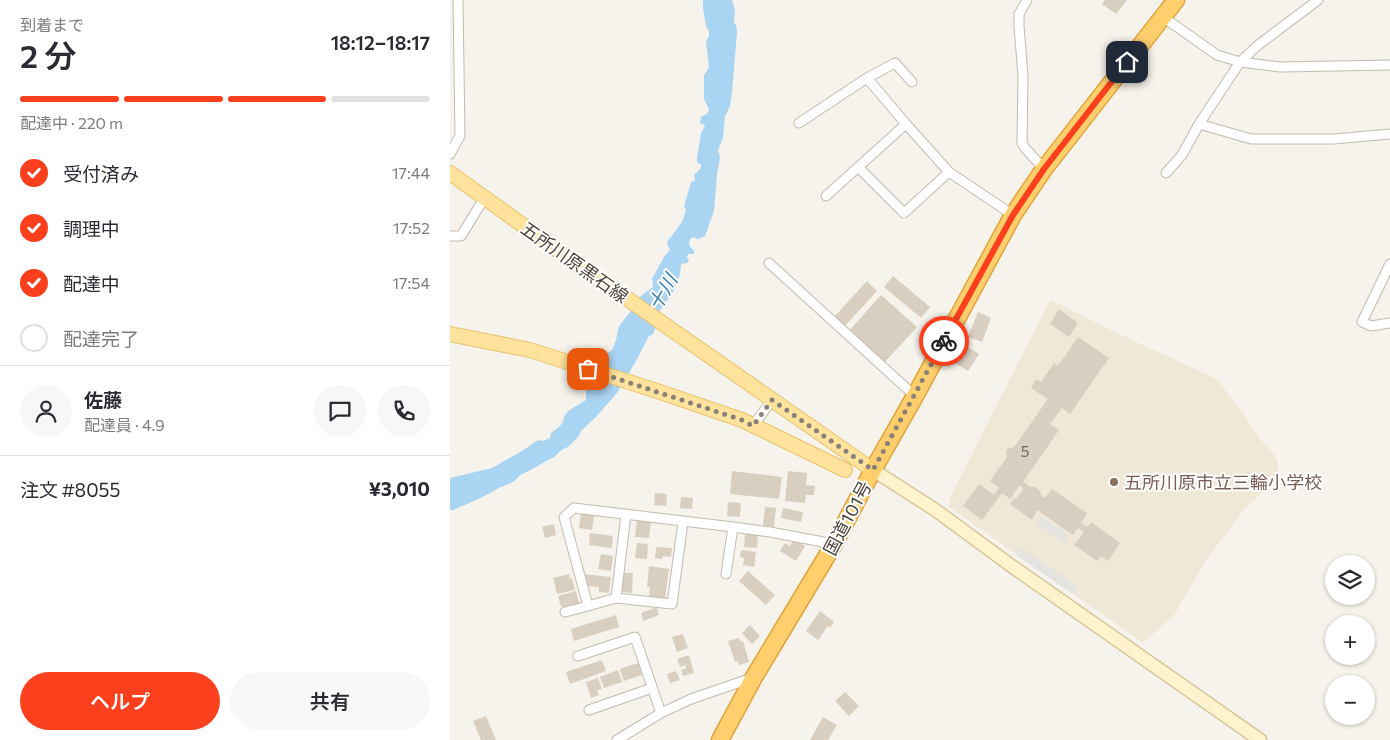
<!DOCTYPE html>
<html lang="ja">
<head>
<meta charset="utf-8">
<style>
  body { margin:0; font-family:Commissioner,"Noto Sans JP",sans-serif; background:#f7f7f7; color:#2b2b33; height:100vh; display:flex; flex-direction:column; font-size:19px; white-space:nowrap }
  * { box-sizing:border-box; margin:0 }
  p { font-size:16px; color:#7c7c81 }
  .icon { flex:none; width:28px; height:28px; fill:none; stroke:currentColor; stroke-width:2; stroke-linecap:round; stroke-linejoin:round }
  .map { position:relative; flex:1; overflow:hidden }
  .side { display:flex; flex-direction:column; background:#fff; width:450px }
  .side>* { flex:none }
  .controls { position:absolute; left:875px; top:555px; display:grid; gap:10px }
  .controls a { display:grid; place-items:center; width:50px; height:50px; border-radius:50%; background:#fff; box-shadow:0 1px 4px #0004; font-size:25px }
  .pin { position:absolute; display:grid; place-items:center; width:42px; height:42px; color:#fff; margin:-21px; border-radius:10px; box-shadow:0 2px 8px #0006 }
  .courier { position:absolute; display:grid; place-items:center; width:50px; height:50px; margin:-25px; border:4px solid #fc3f1d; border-radius:50%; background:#fff; color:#222; box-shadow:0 1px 6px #0007 }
  .headline em { font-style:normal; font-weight:600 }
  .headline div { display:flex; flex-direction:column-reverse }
  .headline { display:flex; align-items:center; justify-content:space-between; height:85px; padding:0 20px }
  h1 { font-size:32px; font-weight:600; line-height:38px }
  .bar { display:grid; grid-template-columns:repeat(4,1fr); gap:8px 5px; align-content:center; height:60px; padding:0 20px }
  .bar i { height:6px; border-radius:4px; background:#e1e1e2 }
  .bar .selected { background:#fc3f1d }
  .bar p { grid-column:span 4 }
  .line { display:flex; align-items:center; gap:12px; padding:0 20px; border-top:1px solid #e1e1e2 }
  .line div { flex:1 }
  .round { display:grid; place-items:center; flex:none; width:52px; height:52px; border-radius:26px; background:#f7f7f7 }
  ol { padding:0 20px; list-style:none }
  li { display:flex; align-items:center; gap:15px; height:55px }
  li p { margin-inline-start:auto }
  li .icon { padding:5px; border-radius:50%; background:#fc3f1d; color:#fff; stroke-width:4 }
  li:last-child { color:#7c7c81 }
  li i { width:28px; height:28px; border:2px solid #e1e1e2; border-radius:50% }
  .action { display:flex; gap:10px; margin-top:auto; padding:10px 20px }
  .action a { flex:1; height:58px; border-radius:30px; background:#fc3f1d; color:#fff; font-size:20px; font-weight:600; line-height:58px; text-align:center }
  .action a+a { background:#f7f7f7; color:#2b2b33 }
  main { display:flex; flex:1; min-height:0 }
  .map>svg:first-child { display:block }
  .education { fill:#efe8d6 }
  .parking { fill:#e5e3e0 }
  .water { fill:#a9d4f2 }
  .building { fill:#d8cfc1 }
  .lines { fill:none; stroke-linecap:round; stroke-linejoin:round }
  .street-casing { stroke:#c2bbae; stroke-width:11 }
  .secondary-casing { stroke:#d6c79b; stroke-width:15 }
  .primary-casing { stroke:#e6c16a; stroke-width:16 }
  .highway-casing { stroke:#e0a43c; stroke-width:19 }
  .street { stroke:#fff; stroke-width:9 }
  .secondary { stroke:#fff3cd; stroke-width:12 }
  .primary { stroke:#ffe39c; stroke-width:14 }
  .highway { stroke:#ffcf6e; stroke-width:16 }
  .done { stroke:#878178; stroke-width:5; stroke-dasharray:0 9 }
  .route { stroke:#fc3f1d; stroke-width:6 }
  .education-dot { fill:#8d6e63; stroke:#fff; stroke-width:2 }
  .labels { text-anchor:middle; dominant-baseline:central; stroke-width:4; stroke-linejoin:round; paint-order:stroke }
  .number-label { font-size:15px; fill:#6e675b }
  .street-label { font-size:18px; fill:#4b4439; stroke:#fff }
  .education-label { font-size:18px; fill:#785e54; stroke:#fff; text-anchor:start }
  .water-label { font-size:19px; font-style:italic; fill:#2e7ab2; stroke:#fff }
</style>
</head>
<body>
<main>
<section class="side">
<div class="headline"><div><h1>2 分</h1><p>到着まで</p></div><em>18:12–18:17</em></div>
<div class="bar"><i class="selected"></i><i class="selected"></i><i class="selected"></i><i></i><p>配達中 · 220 m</p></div>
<ol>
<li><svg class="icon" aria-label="check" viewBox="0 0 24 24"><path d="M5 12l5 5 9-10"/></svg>受付済み<p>17:44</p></li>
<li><svg class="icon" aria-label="check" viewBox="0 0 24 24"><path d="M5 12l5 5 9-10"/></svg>調理中<p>17:52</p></li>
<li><svg class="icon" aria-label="check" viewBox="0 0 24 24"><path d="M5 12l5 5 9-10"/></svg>配達中<p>17:54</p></li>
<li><i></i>配達完了</li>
</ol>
<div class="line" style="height:90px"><a class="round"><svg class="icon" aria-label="person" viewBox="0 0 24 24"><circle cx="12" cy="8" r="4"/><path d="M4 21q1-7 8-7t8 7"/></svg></a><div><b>佐藤</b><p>配達員 · 4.9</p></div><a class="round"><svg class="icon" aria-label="chat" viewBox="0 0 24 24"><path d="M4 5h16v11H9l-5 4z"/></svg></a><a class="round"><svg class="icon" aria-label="phone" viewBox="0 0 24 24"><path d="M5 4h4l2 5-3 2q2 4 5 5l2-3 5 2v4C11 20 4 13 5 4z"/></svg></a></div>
<div class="line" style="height:65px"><div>注文 #8055</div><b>¥3,010</b></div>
<div class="action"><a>ヘルプ</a><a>共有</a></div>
</section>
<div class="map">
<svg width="940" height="740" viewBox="0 0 940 740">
  <rect width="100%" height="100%" fill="#f6f3ec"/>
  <path class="education" d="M 600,300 L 684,341 L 767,379 L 795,416 L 811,440 L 825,455 L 828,463 L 828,470 L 812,493 L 795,508 L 756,560 L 725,614 L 693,643 L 499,507 L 501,496 Z"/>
  <path class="parking" d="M 591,516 L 619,536 L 614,543 L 587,524 Z
    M 569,546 L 628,587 L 623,594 L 565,554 Z"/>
  <path class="water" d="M 253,0 L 282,0 L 285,10 L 284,23 L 286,25 L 287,32 L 282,92 L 280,106 L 275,116 L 273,138 L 268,150 L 270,157 L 267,175 L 264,211 L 255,236 L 248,239 L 243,237 L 240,239 L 239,245 L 244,251 L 244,254 L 238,254 L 237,257 L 239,261 L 237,263 L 231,264 L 230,274 L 225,289 L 209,312 L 205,329 L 203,334 L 199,336 L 186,361 L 167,393 L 146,417 L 131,431 L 128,437 L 118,447 L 113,449 L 104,457 L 69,476 C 63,485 53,485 45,490 C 32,498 17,504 3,510 L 0,510 L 0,478 L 42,468 L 72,451 L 88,440 L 93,441 L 100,438 L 101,433 L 110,426 L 113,422 L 114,417 L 118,411 L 136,400 L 136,390 L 154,361 L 156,354 L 162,350 L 166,340 L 169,326 L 181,311 L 187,299 L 203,287 L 203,282 L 202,279 L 214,257 L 220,250 L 218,246 L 217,242 L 232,222 L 236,210 L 234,206 L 241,182 L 245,181 L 244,175 L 251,168 L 251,165 L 247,162 L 247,158 L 251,133 L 255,126 L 253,124 L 250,123 L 251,117 L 257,114 L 259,110 L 254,99 L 254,75 L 259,67 L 256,41 L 259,36 L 259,31 L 256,26 L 253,8 Z"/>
  <path class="building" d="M 655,0 L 677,0 L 666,14 L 652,4 Z
    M 443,276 L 480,307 L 471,318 L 434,287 Z
    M 417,281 L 427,291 L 394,327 L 384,317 Z
    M 431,295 L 467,327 L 434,363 L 398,332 Z
    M 609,309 L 628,323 L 619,337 L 600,324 Z
    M 528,312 L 541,318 L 532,342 L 518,337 Z
    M 628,337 L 659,358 L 620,414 L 612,408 L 600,424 L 609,430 L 573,482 L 581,487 L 585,487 L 588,489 L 590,491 L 591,495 L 595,498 L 602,489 L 637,513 L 631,523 L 637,527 L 641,522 L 670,543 L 658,561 L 651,556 L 647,561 L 624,545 L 634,532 L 628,528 L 623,535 L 587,510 L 582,520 L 560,504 L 564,498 L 566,499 L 573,489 L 570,485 L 560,499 L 552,493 L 532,520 L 513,506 L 529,484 L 544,495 L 549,488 L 540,481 L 557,457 L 556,453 L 557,449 L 564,447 L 598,399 L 581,388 L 586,379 L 591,382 L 604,363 L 608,366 Z
    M 513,344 L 529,354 L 518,371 L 502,361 Z
    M 282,471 L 332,477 L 329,499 L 280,494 Z
    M 338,471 L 357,473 L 356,485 L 365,486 L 364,495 L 356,495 L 355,503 L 335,501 Z
    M 205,493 L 217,494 L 216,506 L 204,505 Z
    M 231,497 L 243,498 L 242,509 L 230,508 Z
    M 278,502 L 291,503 L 290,517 L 277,516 Z
    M 315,507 L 326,508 L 324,527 L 313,525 Z
    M 333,508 L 353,512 L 351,522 L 331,518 Z
    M 131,513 L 144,515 L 142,530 L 129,528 Z
    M 187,519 L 201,521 L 199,538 L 185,537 Z
    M 104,524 L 106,535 L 95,538 L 92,527 Z
    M 140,533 L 163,536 L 162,548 L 139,545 Z
    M 295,533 L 308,534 L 307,548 L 294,547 Z
    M 344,539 L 355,546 L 346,561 L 330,551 L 335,543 L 340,546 Z
    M 187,543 L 198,544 L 197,559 L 185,558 Z
    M 206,547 L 222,548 L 221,557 L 213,556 L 212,559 L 205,558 Z
    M 291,550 L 306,552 L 304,567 L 293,565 L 294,558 L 290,557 Z
    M 151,554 L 163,556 L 161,571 L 148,569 Z
    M 199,566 L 219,569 L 215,598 L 199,597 L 200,587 L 197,587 Z
    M 298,571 L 325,595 L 316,605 L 289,581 Z
    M 173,573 L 183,573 L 182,593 L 172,592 Z
    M 119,574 L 120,579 L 122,578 L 125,590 L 107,594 L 103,578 Z
    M 133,574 L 161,577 L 159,593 L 149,592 L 149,587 L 136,586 Z
    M 126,591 L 129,603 L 111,607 L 108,596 Z
    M 207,607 L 209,615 L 193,621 L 191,613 Z
    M 370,611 L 384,622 L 380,628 L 378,626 L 368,640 L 356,631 Z
    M 166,615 L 169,627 L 124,641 L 121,629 Z
    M 300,625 L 310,636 L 302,644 L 292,633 Z
    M 233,634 L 238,648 L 227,652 L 222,637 Z
    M 289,638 L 291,642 L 293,641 L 299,662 L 289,665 L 288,661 L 285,662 L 278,641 Z
    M 239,655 L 244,673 L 233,676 L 231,670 L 236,668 L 235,665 L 230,667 L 227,659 Z
    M 152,660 L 156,671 L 120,684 L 116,672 Z
    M 188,663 L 192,675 L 174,681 L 170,669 Z
    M 168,670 L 172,682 L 154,688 L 150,677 Z
    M 226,671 L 230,680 L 220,683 L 217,674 Z
    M 148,678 L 152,689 L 147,690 L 149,695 L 141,698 L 136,682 Z
    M 395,692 L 409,706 L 399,716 L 385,701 Z
    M 36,716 L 46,740 L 31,740 L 23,721 Z
    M 373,717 L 387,725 L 378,740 L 360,740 Z"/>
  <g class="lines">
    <g class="street-casing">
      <path id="street" d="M 577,0 L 569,14 L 569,26 L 573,76 L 572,143 L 575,148 L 594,169
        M 868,0 L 807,46 L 790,62 L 749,124 L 801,139 L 884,139 L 940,134
        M 713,17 L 767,55 L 790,62 L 830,67 L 940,65
        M 417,78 L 456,124 L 499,172 L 563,215
        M 349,123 L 417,78 L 445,63 L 462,82
        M 0,154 L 10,136 L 8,0
        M 408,167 L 454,213 L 499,172
        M 716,173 L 732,155 L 749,124
        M 376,196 L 456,124
        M 0,236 L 11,236 L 35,197
        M 319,263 L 465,396
        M 940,264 L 912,322 L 921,326 L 940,323
        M 303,426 L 322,400
        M 233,522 L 222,604 L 166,598 L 138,606 L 114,517 L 124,508 L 283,527 L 320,532 L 384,544
        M 276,574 L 283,527
        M 166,598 L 176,514
        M 115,612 L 138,606
        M 128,656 L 185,637 L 211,713
        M 139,710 L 202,688
        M 167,740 L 211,713 L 241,699 L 302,678"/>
    </g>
    <g class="secondary-casing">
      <path id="secondary" d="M 423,470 L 484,509 L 563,567 L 810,740"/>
    </g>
    <g class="primary-casing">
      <path id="primary" d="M 0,173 L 103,247 L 423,470
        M 0,334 L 80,350 L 210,392 L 292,420 L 395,470"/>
    </g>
    <g class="highway-casing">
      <path id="highway" d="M 270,740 L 304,677 L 384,544 L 423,470 L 465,396 L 563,215 L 594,169 L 726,0"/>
    </g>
    <use href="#street" class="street"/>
    <use href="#secondary" class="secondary"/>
    <use href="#primary" class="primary"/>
    <use href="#highway" class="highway"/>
  </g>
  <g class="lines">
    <path class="done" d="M 138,369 L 292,420 L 303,426 L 322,400 L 423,470 L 494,341"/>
    <path class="route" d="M 494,341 L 563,215 L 594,169 L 677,62"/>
  </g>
  <circle class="education-dot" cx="664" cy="482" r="5"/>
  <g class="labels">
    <g class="number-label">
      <text x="575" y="451">5</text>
    </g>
    <g class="street-label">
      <text transform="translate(125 262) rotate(35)">五所川原黒石線</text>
      <text transform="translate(397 518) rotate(-62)">国道101号</text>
    </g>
    <g class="education-label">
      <text x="674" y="482">五所川原市立三輪小学校</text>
    </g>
    <g class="water-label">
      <text transform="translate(212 292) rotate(-60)">十川</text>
    </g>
  </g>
</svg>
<div class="controls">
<a><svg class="icon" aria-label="layers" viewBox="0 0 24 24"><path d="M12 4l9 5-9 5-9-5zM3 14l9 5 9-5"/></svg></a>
<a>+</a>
<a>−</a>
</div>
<div class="pin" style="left:138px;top:369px;background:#ea580c"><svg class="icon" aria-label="bag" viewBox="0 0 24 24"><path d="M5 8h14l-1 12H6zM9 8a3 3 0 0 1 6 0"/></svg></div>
<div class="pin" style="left:677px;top:62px;background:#1f2937"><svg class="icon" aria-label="home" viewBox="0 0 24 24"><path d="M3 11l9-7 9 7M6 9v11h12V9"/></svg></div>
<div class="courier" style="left:494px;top:341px"><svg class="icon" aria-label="bike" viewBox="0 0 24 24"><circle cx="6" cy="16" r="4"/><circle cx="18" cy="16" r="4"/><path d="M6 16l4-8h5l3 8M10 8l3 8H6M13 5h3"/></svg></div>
</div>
</main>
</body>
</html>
